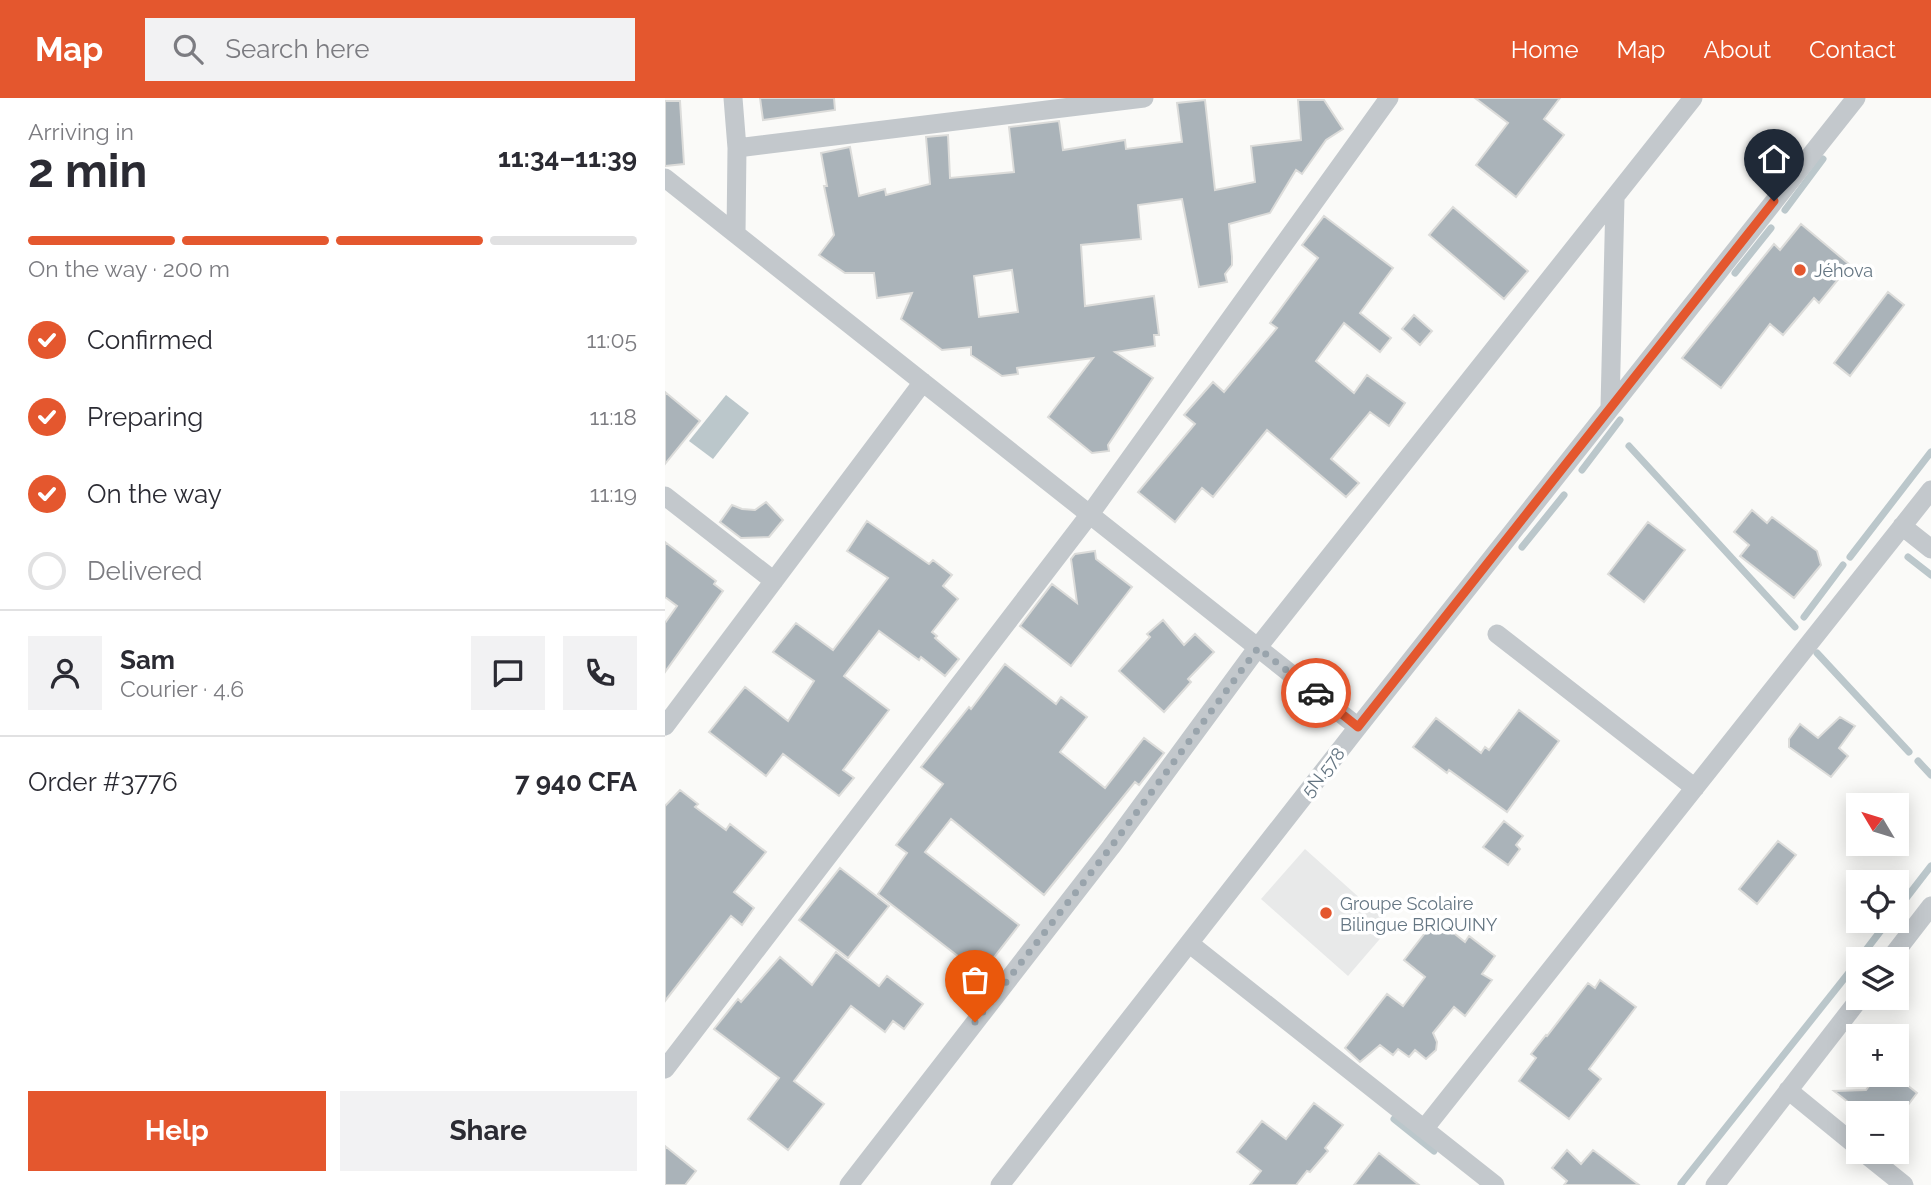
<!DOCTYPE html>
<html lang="en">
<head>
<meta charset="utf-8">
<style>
  body { margin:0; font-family:Raleway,sans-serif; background:#f2f2f3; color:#2b2b33; height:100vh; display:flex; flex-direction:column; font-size:26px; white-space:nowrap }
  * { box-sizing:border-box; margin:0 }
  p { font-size:23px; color:#7c7c81 }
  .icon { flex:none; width:38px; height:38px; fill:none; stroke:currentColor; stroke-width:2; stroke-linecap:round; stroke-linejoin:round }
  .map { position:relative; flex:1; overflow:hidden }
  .details { display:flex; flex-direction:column; background:#fff; width:665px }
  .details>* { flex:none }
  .needle { width:46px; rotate:308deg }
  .buttons { position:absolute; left:1181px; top:695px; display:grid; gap:14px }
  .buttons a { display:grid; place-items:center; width:63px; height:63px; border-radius:0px; background:#fff; box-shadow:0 4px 18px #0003; font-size:35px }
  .pin { position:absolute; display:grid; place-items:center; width:60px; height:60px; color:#fff; margin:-72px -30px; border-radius:50% 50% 50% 0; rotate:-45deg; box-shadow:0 0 7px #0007 }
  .pin .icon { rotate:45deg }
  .courier { position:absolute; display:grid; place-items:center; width:70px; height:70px; margin:-35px; border:5px solid #e4572e; border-radius:50%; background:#fff; color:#222; box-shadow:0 2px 9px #0007 }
  .headline em { font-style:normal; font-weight:700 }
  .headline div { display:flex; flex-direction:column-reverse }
  .headline { display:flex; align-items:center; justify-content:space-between; height:119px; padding:0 28px }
  h1 { font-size:46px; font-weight:700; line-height:52px }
  .bar { display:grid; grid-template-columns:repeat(4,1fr); gap:10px 7px; align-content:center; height:84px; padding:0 28px }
  .bar i { height:9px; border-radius:5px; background:#e1e1e2 }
  .bar .current { background:#e4572e }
  .bar p { grid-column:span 4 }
  .line { display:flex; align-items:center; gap:18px; padding:0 28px; border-top:2px solid #e1e1e2 }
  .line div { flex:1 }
  .round { display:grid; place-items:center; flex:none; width:74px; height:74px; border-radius:0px; background:#f2f2f3 }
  ol { padding:0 28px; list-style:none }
  li { display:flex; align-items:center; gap:21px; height:77px }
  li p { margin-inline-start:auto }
  li .icon { padding:7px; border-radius:50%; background:#e4572e; color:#fff; stroke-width:4 }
  li:last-child { color:#7c7c81 }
  li i { width:38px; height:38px; border:4px solid #e1e1e2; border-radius:50% }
  .cta { display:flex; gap:14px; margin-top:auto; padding:14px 28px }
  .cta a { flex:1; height:80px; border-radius:0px; background:#e4572e; color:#fff; font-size:28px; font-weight:700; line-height:80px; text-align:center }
  .cta a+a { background:#f2f2f3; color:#2b2b33 }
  header { display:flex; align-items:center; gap:42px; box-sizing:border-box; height:98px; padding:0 35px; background:#e4572e; color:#fff }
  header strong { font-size:33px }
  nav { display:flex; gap:38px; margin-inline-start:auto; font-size:24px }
  .search { width:490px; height:63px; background:#f2f2f3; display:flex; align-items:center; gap:18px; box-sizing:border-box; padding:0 24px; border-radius:0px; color:#7c7c81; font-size:26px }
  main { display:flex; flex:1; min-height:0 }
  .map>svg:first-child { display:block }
  .built { fill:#e8e9e9 }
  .water { fill:#bbc7cb }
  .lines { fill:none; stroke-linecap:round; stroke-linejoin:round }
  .stream { stroke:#bbc7cb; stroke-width:7 }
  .building { fill:#aab3b9; stroke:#dcdcda; stroke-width:2; fill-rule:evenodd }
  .street { stroke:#c3c8cc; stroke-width:19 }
  .done { stroke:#99a4ac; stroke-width:7; stroke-dasharray:0 12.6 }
  .route { stroke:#e4572e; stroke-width:9 }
  .poi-dot { fill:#e4572e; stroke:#fff; stroke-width:2.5 }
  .labels { text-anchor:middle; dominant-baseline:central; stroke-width:7; stroke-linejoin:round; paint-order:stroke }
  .poi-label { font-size:18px; fill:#657683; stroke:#fff; text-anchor:start }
  .street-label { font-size:18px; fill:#657683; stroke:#fff }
</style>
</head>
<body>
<header>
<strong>Map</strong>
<div class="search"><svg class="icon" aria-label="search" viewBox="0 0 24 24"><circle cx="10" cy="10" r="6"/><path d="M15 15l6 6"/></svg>Search here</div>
<nav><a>Home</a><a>Map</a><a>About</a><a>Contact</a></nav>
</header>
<main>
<section class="details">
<div class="headline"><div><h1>2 min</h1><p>Arriving in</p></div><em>11:34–11:39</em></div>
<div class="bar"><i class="current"></i><i class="current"></i><i class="current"></i><i></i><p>On the way · 200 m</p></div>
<ol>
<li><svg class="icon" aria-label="check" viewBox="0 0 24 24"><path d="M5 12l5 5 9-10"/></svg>Confirmed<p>11:05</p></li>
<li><svg class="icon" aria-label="check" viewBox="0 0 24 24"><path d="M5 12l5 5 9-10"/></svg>Preparing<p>11:18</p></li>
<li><svg class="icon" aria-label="check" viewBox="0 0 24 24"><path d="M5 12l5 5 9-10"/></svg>On the way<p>11:19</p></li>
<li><i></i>Delivered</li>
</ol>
<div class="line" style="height:126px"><a class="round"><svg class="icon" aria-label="person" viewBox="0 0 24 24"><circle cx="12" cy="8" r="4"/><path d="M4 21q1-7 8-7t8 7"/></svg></a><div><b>Sam</b><p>Courier · 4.6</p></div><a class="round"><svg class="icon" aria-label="chat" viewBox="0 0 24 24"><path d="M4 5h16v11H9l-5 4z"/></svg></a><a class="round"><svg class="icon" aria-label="phone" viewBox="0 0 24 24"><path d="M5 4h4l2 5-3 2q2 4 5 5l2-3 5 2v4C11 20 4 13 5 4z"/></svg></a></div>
<div class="line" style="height:91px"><div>Order #3776</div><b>7 940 CFA</b></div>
<div class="cta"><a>Help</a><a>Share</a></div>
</section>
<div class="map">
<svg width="1266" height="1087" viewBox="0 0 1266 1087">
  <rect width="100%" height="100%" fill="#fafaf8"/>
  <path class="built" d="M 640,751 L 726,828 L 683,878 L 596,801 Z"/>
  <path class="water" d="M 61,297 L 84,315 L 48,361 L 24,343 Z"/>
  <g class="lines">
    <path class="stream" d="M 1120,112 L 1158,61
      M 1070,175 L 1106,130
      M 964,348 L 1130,529
      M 917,372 L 955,322
      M 857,449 L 899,397
      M 1185,459 L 1266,354
      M 1243,459 L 1266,477
      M 1139,519 L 1178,467
      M 1152,555 L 1244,654
      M 1253,663 L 1266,677
      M 1232,812 L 1266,768
      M 1194,861 L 1224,822
      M 729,1021 L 769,1053
      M 1016,1086 L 1194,862"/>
  </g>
  <path class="building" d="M 95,0 L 169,0 L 170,12 L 98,22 Z
    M 810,0 L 895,0 L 879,21 L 899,37 L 851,99 L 811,67 L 843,25 Z
    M 540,2 L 550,92 L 590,84 L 586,48 L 636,42 L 633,2 L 659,2 L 678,31 L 661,42 L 637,76 L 631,72 L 605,115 L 564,126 L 567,159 L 567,167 L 560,176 L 562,184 L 534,189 L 517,101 L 473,107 L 476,141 L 416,147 L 420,208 L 489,198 L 494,237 L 489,237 L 490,248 L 450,254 L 488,280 L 443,347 L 444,353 L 427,355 L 383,319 L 428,260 L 352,270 L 353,276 L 337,278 L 306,257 L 306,249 L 277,252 L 236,221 L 247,195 L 212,200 L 209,175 L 180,175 L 154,157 L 169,137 L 159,88 L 162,88 L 156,55 L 185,49 L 194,98 L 220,91 L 221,97 L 265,86 L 261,39 L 283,37 L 285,80 L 349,74 L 344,29 L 394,23 L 398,52 L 460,42 L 461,51 L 517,44 L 512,5 ZM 347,172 L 353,214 L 314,219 L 309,178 Z
    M 0,3 L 15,3 L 19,66 L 0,68 Z
    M 788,109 L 863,173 L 839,201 L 764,137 Z
    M 659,118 L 728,170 L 695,215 L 726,240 L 715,254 L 679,225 L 651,263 L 689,295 L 702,277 L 740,305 L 724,328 L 705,314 L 666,361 L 694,385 L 681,399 L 602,332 L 548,399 L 537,390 L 510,424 L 473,394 L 530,326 L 519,317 L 548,284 L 559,294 L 612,230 L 605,225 L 653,160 L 637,147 Z
    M 1136,126 L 1185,167 L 1154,205 L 1149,200 L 1118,237 L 1105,226 L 1056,290 L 1017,260 L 1109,146 L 1115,152 Z
    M 1223,194 L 1239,207 L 1185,278 L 1169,265 Z
    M 749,217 L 767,233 L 755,247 L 737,231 Z
    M 0,294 L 35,323 L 0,366 Z
    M 101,404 L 118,422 L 104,439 L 76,440 L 55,424 L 67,407 L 77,411 L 90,412 Z
    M 1087,412 L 1102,425 L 1107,419 L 1152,453 L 1156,467 L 1129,500 L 1075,458 L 1084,447 L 1069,434 Z
    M 202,423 L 264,466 L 268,462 L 287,477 L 278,488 L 293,501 L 267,534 L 272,538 L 270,540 L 294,561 L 280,578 L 256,559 L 254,562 L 214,533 L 179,578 L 224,612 L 178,672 L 189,680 L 174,698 L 118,656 L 101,678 L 44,634 L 80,589 L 123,623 L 149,583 L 108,554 L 131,525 L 168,552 L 223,480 L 182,453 Z
    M 983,424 L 1020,452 L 979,504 L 943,476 Z
    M 0,444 L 51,483 L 49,486 L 58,493 L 0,574 L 0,525 L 12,508 L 0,499 Z
    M 430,453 L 431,461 L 467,489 L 406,568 L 355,528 L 387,486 L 412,505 L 406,461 L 410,456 Z
    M 498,522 L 519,547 L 530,536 L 549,554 L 523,581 L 526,584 L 499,614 L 454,573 L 485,539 L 482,536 Z
    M 340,566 L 391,606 L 396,599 L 422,619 L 395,654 L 440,690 L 479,640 L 499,655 L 474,687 L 470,684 L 379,797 L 286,721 L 260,754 L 354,827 L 316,876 L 213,796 L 242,755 L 231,747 L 278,686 L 256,669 L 304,609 L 306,611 Z
    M 854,612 L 894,643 L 842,714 L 784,672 L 782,675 L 748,649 L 771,620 L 816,655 L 820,649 L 824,652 Z
    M 1175,619 L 1190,628 L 1174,650 L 1183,658 L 1166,679 L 1124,649 L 1124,641 L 1135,626 L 1153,640 Z
    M 15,692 L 33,706 L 30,709 L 61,732 L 65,726 L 101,754 L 69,794 L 89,810 L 77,827 L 66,818 L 0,903 L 0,708 Z
    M 839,723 L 858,738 L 851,747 L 855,751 L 843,767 L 818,749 Z
    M 1113,743 L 1131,757 L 1092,806 L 1074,791 Z
    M 175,770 L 224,808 L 183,860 L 134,822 Z
    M 771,821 L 800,844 L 804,838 L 830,858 L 817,876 L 827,882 L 800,918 L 789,909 L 768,935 L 772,944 L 771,952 L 761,961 L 750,952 L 744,959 L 733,951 L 728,957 L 715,947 L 695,964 L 680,950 L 722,896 L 738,908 L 760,879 L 739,862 Z
    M 171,854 L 214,888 L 222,878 L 258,906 L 239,931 L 228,923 L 220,934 L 186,908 L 129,983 L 159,1006 L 123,1052 L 83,1021 L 114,980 L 49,931 L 73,901 L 76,904 L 115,859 L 147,887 Z
    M 935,882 L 971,909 L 924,971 L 936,981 L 904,1021 L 854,983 L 871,960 L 866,956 L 881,937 L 882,938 L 923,885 L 930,890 Z
    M 1213,976 L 1228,976 L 1252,995 L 1237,1015 L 1197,1015 L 1169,993 L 1201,992 Z
    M 649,1005 L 678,1027 L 660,1050 L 663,1053 L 645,1074 L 642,1073 L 631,1087 L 585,1087 L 596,1073 L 572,1054 L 597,1023 L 621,1041 Z
    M 0,1048 L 31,1073 L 20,1087 L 0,1087 Z
    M 902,1052 L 916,1066 L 928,1052 L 974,1087 L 899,1087 L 902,1083 L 887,1070 Z
    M 714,1055 L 754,1087 L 689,1087 Z"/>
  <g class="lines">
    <path class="street" d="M 68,0 L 72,50 L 71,136
      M 72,50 L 479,0
      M 0,80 L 693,629
      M 945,310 L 950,100
      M 0,398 L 109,483
      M 1237,428 L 1266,451
      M 832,536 L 1030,690
      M 0,628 L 258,284
      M 525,846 L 830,1087
      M 1225,861 L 1266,808
      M 0,971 L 425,416 L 724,0
      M 1123,992 L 1194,1050
      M 759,1031 L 1266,392
      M 1198,1054 L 1239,1087
      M 184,1087 L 446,749 L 593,549 L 1028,0
      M 335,1087 L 693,629 L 1191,0
      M 1050,1087 L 1195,900"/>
  </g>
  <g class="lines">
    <path class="done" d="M 310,924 L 446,749 L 593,550 L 651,595"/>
    <path class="route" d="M 651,595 L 693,629 L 1109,103"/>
  </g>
  <g class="poi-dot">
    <circle cx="1135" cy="172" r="7"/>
    <circle cx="661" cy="815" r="7"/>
  </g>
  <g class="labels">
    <g class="poi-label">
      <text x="1149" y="172">Jéhova</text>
      <text x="675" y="805">Groupe Scolaire<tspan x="675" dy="21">Bilingue BRIQUINY</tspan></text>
    </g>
    <g class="street-label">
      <text transform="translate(658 674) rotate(-52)">5N.578</text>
    </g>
  </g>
</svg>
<div class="buttons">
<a><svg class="needle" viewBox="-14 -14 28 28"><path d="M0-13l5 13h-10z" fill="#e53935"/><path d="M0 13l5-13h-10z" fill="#7c7c81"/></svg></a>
<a><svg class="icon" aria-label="locate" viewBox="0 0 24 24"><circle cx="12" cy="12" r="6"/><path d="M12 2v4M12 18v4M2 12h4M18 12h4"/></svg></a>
<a><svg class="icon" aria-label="layers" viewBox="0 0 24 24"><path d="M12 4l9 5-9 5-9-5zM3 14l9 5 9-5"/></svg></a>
<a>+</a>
<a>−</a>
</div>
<div class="pin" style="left:310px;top:924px;background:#ea580c"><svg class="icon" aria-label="bag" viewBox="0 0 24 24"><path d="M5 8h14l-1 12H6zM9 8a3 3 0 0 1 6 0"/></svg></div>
<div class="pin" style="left:1109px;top:103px;background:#1f2937"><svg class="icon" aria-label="home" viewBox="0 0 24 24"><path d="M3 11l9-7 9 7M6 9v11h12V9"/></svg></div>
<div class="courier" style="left:651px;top:595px"><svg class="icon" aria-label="car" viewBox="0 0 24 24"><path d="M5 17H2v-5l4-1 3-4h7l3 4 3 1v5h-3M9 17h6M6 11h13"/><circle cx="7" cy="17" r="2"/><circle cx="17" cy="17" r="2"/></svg></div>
</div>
</main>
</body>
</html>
